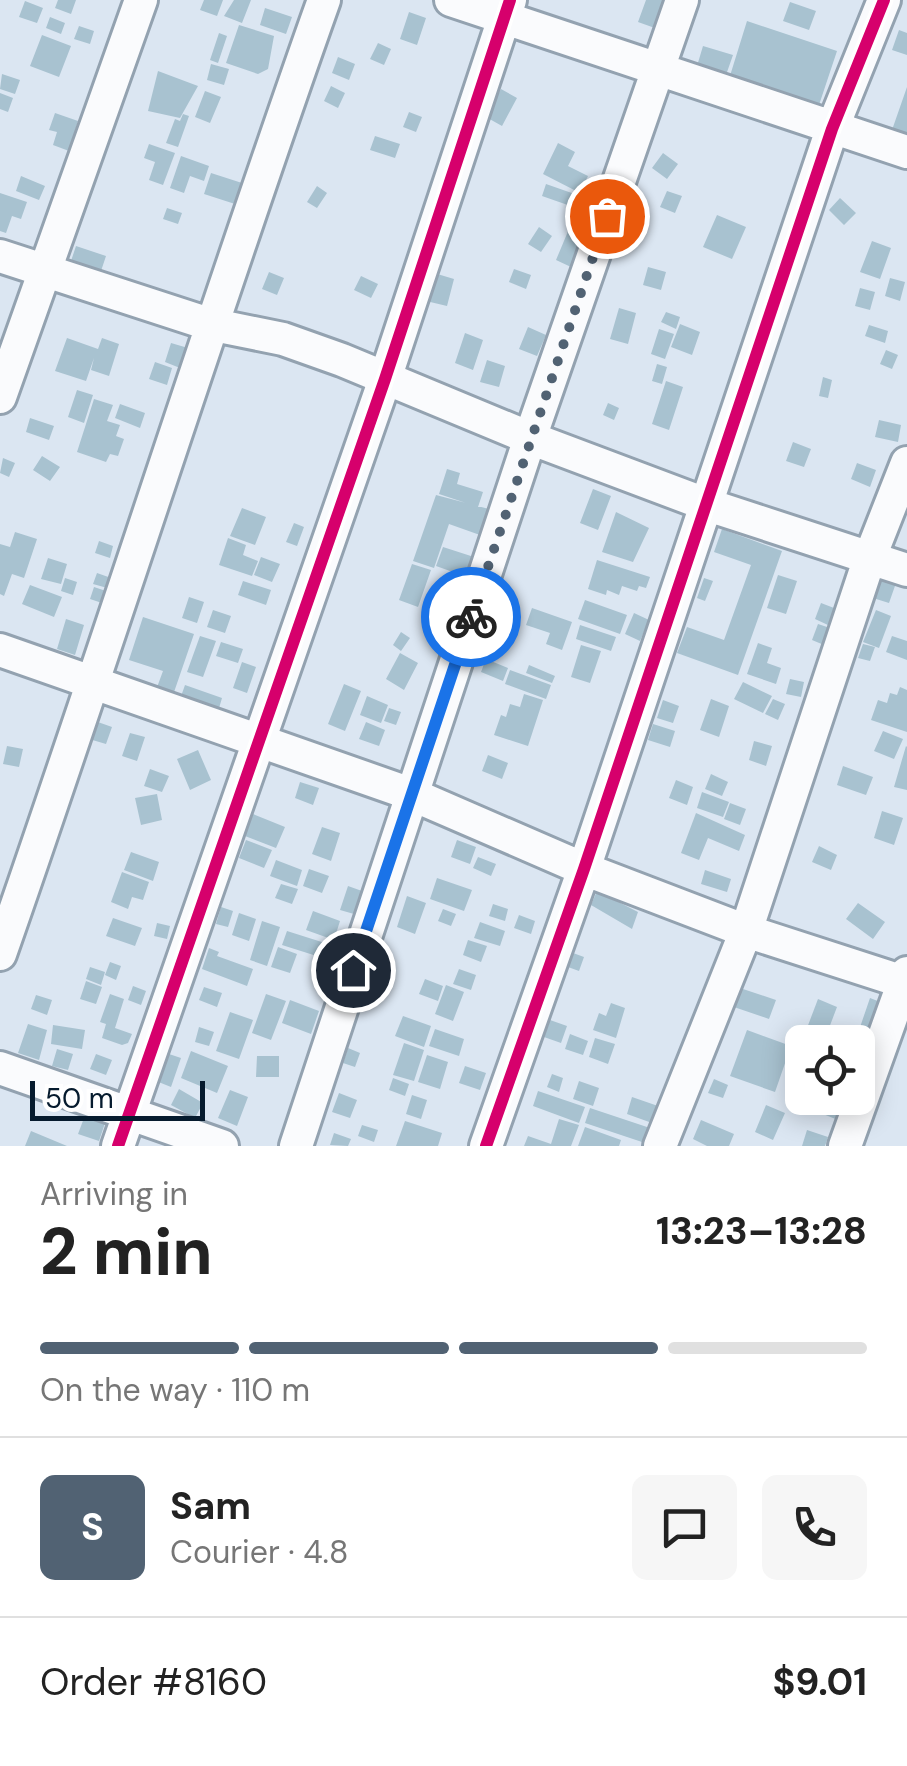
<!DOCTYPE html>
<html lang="en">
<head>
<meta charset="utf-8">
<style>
  body { margin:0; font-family:"DM Sans",sans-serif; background:#f6f6f6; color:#222; height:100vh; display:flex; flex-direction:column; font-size:38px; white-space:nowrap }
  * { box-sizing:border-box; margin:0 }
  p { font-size:32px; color:#767676 }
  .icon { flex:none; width:55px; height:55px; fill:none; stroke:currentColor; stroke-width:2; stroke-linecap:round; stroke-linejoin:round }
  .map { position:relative; height:1146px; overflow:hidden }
  .side { display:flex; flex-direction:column; background:#fff; flex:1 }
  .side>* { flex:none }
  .fabs { position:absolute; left:785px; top:1025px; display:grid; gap:20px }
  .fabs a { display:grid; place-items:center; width:90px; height:90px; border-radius:15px; background:#fff; box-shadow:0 5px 25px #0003; font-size:50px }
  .scale { position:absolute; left:30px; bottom:25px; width:175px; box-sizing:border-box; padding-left:10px; border:5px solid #061b2e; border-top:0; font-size:28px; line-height:35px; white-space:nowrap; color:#061b2e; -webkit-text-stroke:8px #fff; paint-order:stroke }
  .pin { position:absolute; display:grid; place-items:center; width:85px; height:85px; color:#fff; margin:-42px; border:5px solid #fff; border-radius:50%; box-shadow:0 2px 10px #0007 }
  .courier { position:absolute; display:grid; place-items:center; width:100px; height:100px; margin:-50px; border:8px solid #1a73e8; border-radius:50%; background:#fff; color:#222; box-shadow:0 2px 12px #0007 }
  .headline em { font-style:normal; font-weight:800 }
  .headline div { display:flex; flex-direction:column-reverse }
  .headline { display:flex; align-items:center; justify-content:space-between; height:170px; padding:0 40px }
  h1 { font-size:65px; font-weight:800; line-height:75px }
  .bar { display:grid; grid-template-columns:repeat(4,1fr); gap:15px 10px; align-content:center; height:120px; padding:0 40px }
  .bar i { height:12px; border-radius:8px; background:#e0e0e0 }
  .bar .current { background:#516273 }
  .bar p { grid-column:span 4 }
  .line { display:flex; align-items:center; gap:25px; padding:0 40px; border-top:2px solid #e0e0e0 }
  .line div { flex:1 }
  .round { display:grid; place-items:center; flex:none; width:105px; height:105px; border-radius:15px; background:#f6f6f6 }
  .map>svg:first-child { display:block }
  .building { fill:#a8c2d0 }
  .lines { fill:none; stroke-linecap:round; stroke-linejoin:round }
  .minor-casing { stroke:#93a2b0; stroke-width:38 }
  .minor { stroke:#fafbfd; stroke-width:32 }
  .cycleway-casing { stroke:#fff; stroke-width:19 }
  .cycleway { stroke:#d6006c; stroke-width:12 }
  .done { stroke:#516273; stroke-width:10; stroke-dasharray:0 18 }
  .route { stroke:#1a73e8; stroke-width:12 }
</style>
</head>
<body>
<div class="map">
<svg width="907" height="1146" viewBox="0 0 907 1146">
  <rect width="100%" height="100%" fill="#dbe6f2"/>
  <path class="building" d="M 58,0 L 76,0 L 71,14 L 55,8 Z
    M 204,0 L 223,0 L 217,16 L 200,10 Z
    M 234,0 L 251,0 L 242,23 L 224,16 Z
    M 646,0 L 678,0 L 666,32 L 638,22 Z
    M 25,1 L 43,8 L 37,23 L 19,17 Z
    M 790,2 L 816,11 L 809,30 L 783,21 Z
    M 265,8 L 292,17 L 286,34 L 260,25 Z
    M 409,12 L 426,18 L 417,45 L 400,39 Z
    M 50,17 L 65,23 L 61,34 L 46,28 Z
    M 747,21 L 837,51 L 818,108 L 729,79 Z
    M 239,25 L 274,36 L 268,69 L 258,74 L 226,63 Z
    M 79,26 L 94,31 L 90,44 L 74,39 Z
    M 899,30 L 907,33 L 907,55 L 892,50 Z
    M 219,33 L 227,36 L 218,63 L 210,60 Z
    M 42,35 L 71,46 L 59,77 L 30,66 Z
    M 378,43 L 391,49 L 384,65 L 370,59 Z
    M 703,46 L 733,55 L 726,75 L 697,66 Z
    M 338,57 L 355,64 L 349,80 L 332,73 Z
    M 211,64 L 229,69 L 224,85 L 207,80 Z
    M 158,71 L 198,86 L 180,118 L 148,111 Z
    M 2,74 L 20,80 L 15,94 L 0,89 Z
    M 331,86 L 345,93 L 338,108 L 324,101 Z
    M 907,87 L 907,135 L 892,130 Z
    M 501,89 L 517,98 L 502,126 L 486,117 Z
    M 205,91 L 221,97 L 210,123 L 195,117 Z
    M 0,93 L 13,98 L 8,112 L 0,109 Z
    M 409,112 L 422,117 L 416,132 L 403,127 Z
    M 55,113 L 78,121 L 69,151 L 53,145 L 57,132 L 49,130 Z
    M 183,114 L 189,116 L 178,147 L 166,143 L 175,119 L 180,121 Z
    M 375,136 L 400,144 L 395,158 L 370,150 Z
    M 558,143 L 575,152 L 568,166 L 588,176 L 580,193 L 543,174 Z
    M 149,144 L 175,153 L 163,185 L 149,180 L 155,162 L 144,158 Z
    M 663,153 L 678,164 L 667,179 L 652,168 Z
    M 181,156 L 209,166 L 204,181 L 190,176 L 184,193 L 170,188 Z
    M 211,173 L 242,183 L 235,204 L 204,194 Z
    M 21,176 L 45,186 L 39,200 L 16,191 Z
    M 546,184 L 586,198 L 582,210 L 542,196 Z
    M 317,186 L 327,193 L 317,208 L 307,202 Z
    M 667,191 L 682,196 L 675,213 L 660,207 Z
    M 0,193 L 27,202 L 21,219 L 12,216 L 6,233 L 0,231 Z
    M 840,198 L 856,213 L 844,225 L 829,210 Z
    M 167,208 L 182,213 L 178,224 L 163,219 Z
    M 717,215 L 746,227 L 732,259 L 703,247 Z
    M 539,227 L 552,236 L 541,252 L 528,244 Z
    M 569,229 L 585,235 L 571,267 L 556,260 Z
    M 872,241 L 891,248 L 880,279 L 860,272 Z
    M 76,246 L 106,256 L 100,274 L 70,264 Z
    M 648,267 L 666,272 L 661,290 L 643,285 Z
    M 514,269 L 531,275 L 526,289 L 509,282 Z
    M 269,272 L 284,278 L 277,295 L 262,289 Z
    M 434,273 L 454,279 L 447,306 L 426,301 Z
    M 361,276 L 378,284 L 371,298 L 354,290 Z
    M 890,278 L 905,282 L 900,301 L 885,296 Z
    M 860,288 L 875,292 L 870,310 L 855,306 Z
    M 619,308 L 636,313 L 628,344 L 610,339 Z
    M 666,312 L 680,317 L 676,329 L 661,322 Z
    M 680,324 L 700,332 L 692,355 L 671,347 Z
    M 869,325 L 888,331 L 885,343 L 865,336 Z
    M 528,327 L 546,335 L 537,356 L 519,349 Z
    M 659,329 L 674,334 L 665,359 L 651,354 Z
    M 465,333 L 483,340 L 473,370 L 455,363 Z
    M 67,338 L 98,349 L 102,338 L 119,344 L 109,376 L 91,370 L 94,358 L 86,381 L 55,371 Z
    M 171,343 L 188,348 L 180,368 L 165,362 Z
    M 886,350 L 898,355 L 892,369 L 880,364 Z
    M 487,360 L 505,366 L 499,387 L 480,382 Z
    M 155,362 L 172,368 L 167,385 L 149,379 Z
    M 657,364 L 667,367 L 662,384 L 652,381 Z
    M 823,377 L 832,380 L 828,398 L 819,396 Z
    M 666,381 L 683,387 L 669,430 L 652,424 Z
    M 77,390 L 93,395 L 84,423 L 68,417 Z
    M 94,399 L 113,405 L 107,421 L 120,425 L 116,436 L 124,439 L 118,456 L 110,454 L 106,462 L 77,452 Z
    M 608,403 L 619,408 L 614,420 L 603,415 Z
    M 120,404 L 145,413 L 140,428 L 115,418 Z
    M 30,418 L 54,426 L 49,440 L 26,432 Z
    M 879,420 L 901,425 L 898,442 L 875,437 Z
    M 793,442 L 811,449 L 804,467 L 786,461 Z
    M 42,456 L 60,467 L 50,481 L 33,470 Z
    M 3,458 L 15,463 L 9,477 L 0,473 Z
    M 857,463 L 876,470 L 870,487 L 851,479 Z
    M 447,469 L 460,473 L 457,484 L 483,492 L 478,507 L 439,494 Z
    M 593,489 L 611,496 L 598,530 L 580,523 Z
    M 436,495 L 504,513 L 494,540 L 449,524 L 434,568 L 413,561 Z
    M 242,508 L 266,517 L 255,545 L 230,536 Z
    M 616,512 L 649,528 L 633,562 L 602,552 Z
    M 294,523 L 304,527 L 297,546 L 286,542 Z
    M 722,529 L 782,551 L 738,675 L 677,653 L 687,627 L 724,640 L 751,565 L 714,552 Z
    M 15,532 L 37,539 L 24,578 L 12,574 L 4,596 L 0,594 L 0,544 L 10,547 Z
    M 228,538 L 246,545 L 243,555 L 258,561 L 252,576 L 219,565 Z
    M 99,541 L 113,546 L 110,558 L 95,553 Z
    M 443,547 L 474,557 L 467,577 L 436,566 Z
    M 261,557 L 280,564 L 272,582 L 254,575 Z
    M 48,558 L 67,564 L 61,584 L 41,579 Z
    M 597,560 L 650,577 L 646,588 L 639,586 L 637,591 L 622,586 L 619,595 L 607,590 L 606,595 L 588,589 Z
    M 412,564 L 431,570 L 418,607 L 399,600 Z
    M 97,573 L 114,579 L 111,589 L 93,584 Z
    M 778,575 L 797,581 L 786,614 L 767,608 Z
    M 880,577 L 896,583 L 889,603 L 873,598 Z
    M 65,578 L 77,582 L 73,595 L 61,591 Z
    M 704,578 L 713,581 L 705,601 L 697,598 Z
    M 243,581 L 271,590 L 266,605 L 238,595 Z
    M 30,585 L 62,597 L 54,617 L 22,604 Z
    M 94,587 L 112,593 L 108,605 L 90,599 Z
    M 189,597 L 204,602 L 197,623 L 182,618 Z
    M 585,600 L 627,615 L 620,634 L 578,619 Z
    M 821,603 L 834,608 L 828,625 L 815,619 Z
    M 532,608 L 572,622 L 562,650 L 546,644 L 550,633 L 526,625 Z
    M 213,610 L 231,616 L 225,633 L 207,627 Z
    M 876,610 L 891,616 L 879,648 L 863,642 Z
    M 634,613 L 649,620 L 640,641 L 625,634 Z
    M 143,617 L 194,634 L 173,695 L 156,690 L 163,671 L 129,660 Z
    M 66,619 L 84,625 L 75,655 L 57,649 Z
    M 818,624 L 830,628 L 824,645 L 812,640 Z
    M 580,625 L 616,637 L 611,651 L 576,639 Z
    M 401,632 L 410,638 L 401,651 L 393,645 Z
    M 200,636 L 216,641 L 203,677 L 187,672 Z
    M 892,636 L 907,641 L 907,660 L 886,652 Z
    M 221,642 L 243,649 L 238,663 L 216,656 Z
    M 758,643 L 772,648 L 767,663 L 781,668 L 776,684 L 747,674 Z
    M 863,644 L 875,647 L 870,661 L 858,658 Z
    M 581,645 L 601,651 L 590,683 L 571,677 Z
    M 400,653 L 418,663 L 404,690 L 386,679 Z
    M 486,659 L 508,668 L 503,681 L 481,672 Z
    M 242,662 L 256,667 L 247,693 L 233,688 Z
    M 529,665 L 555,676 L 552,683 L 526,673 Z
    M 510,670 L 551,685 L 546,699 L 505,684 Z
    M 790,679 L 804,682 L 801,697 L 786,694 Z
    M 743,682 L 772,696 L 763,713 L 734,699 Z
    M 344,684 L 361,691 L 345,731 L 328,724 Z
    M 185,685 L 222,698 L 217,715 L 179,702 Z
    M 900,687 L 907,690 L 907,732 L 871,720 L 878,700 L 887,703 L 890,693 L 897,695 Z
    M 524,694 L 543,700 L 528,746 L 494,735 L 501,715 L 506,717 L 510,704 L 520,707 Z
    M 367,696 L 388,705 L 381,723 L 360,715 Z
    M 711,699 L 729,706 L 719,737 L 700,730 Z
    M 773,699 L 785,704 L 778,720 L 765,714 Z
    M 663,700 L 679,706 L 673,723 L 657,718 Z
    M 389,708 L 401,712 L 396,725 L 384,721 Z
    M 95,721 L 112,727 L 106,744 L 89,739 Z
    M 366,722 L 385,730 L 379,746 L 359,739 Z
    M 653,724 L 675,731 L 670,747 L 648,740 Z
    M 883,731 L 903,739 L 894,759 L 874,751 Z
    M 130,733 L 145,737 L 137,761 L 122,756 Z
    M 754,741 L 772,746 L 766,766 L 749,760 Z
    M 7,746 L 23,749 L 19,767 L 3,764 Z
    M 906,746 L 907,747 L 907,790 L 894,787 Z
    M 198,750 L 211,780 L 190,790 L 177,759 Z
    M 488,755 L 508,763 L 502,779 L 482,771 Z
    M 843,766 L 873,777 L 866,795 L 837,785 Z
    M 150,769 L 169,776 L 162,792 L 144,786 Z
    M 711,774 L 728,782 L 722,796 L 705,789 Z
    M 676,780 L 693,787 L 687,805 L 669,798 Z
    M 300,782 L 319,788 L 313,805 L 295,798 Z
    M 702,792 L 729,802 L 723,817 L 697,808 Z
    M 157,794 L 162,820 L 141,825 L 135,798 Z
    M 730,803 L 746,809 L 740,825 L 724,819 Z
    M 882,811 L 903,818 L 894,845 L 874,838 Z
    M 696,813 L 745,835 L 739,851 L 708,838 L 699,860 L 681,853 Z
    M 253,814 L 285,827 L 276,848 L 245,836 Z
    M 322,827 L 340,833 L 331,861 L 312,854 Z
    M 246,840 L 272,850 L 264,868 L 239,858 Z
    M 457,840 L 476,847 L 470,864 L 451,857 Z
    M 819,846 L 837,855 L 831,870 L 812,862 Z
    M 131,852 L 159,862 L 153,881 L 124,870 Z
    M 478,857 L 496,864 L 491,876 L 473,868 Z
    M 276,860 L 302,870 L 297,886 L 270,876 Z
    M 309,869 L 329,876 L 322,893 L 303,886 Z
    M 705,870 L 731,879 L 727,892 L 701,884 Z
    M 122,872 L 149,882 L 143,900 L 132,897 L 128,909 L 111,902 Z
    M 437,878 L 472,890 L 464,911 L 430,899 Z
    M 281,884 L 298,889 L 292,904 L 275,898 Z
    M 348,886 L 362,891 L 354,914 L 340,910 Z
    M 597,891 L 638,912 L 632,929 L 591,905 Z
    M 407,896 L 426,903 L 415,934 L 397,927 Z
    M 858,903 L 885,922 L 873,939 L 846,919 Z
    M 493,904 L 508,909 L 505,921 L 489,916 Z
    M 221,907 L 233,911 L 228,927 L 216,924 Z
    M 443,909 L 456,914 L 451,926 L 438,921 Z
    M 313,911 L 340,921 L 334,940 L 306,930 Z
    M 239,913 L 256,919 L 249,941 L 232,935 Z
    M 519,915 L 535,921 L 531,934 L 514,928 Z
    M 113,918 L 142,928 L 135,946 L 106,936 Z
    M 262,921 L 280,927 L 267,966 L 250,960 Z
    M 480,922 L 505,931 L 500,946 L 474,938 Z
    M 157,923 L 170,926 L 167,939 L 154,936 Z
    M 287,931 L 328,944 L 323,958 L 282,945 Z
    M 468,940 L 487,946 L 481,962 L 463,955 Z
    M 278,947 L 297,954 L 290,973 L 271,967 Z
    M 209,948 L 219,952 L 217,956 L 253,969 L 247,986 L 202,969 Z
    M 573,953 L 584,957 L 579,971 L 568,967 Z
    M 110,962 L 121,966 L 116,980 L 105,975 Z
    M 90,967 L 105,972 L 101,985 L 86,979 Z
    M 459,969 L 476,975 L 471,990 L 453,984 Z
    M 425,979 L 443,986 L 438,1001 L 419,994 Z
    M 86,981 L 102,987 L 96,1004 L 80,999 Z
    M 446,985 L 464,992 L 453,1021 L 435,1014 Z
    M 133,986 L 146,991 L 141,1005 L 128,1000 Z
    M 204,987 L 222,993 L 217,1007 L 199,1000 Z
    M 737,987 L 776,1000 L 769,1019 L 731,1006 Z
    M 110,994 L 124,999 L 115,1028 L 132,1034 L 128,1043 L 122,1045 L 102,1038 L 106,1024 L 100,1022 Z
    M 266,994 L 286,1001 L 271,1040 L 252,1033 Z
    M 36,995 L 52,1000 L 47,1015 L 31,1009 Z
    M 870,998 L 888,1005 L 874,1042 L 857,1036 Z
    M 818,999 L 837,1007 L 826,1036 L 807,1028 Z
    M 290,1000 L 319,1011 L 311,1034 L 282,1023 Z
    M 611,1003 L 625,1008 L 616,1038 L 593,1030 L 599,1013 L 606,1016 Z
    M 230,1012 L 253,1020 L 239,1059 L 216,1051 Z
    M 403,1016 L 431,1026 L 424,1047 L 395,1036 Z
    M 550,1020 L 567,1026 L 561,1043 L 544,1037 Z
    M 28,1024 L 47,1030 L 39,1060 L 18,1053 Z
    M 53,1025 L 85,1030 L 82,1049 L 51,1044 Z
    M 199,1027 L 214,1032 L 209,1046 L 195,1042 Z
    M 435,1029 L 464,1039 L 459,1056 L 429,1046 Z
    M 747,1030 L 791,1046 L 775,1092 L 730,1076 Z
    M 570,1034 L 588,1041 L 583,1055 L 565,1049 Z
    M 595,1038 L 615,1044 L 608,1064 L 589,1057 Z
    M 404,1043 L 424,1050 L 414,1081 L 393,1075 Z
    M 348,1048 L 360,1053 L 355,1067 L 343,1063 Z
    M 57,1049 L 73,1054 L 68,1070 L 52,1066 Z
    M 191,1051 L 228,1066 L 217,1093 L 181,1078 Z
    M 166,1053 L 181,1058 L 171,1087 L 156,1081 Z
    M 96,1054 L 112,1060 L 106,1075 L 90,1069 Z
    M 427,1055 L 448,1062 L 440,1089 L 418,1082 Z
    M 257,1056 L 279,1056 L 279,1077 L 256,1077 Z
    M 797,1062 L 802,1064 L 802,1098 L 819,1098 L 816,1106 L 786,1095 Z
    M 465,1066 L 486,1073 L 480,1090 L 459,1083 Z
    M 552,1074 L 563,1078 L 559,1092 L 547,1087 Z
    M 393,1078 L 409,1084 L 405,1096 L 389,1090 Z
    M 714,1079 L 728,1085 L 723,1098 L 708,1093 Z
    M 579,1081 L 599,1088 L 593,1106 L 573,1099 Z
    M 179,1089 L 203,1103 L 195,1118 L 171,1105 Z
    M 230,1090 L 248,1097 L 237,1126 L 218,1118 Z
    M 538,1091 L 585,1107 L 579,1123 L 533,1106 Z
    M 339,1093 L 357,1100 L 350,1118 L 332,1112 Z
    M 412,1095 L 427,1100 L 421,1119 L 406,1114 Z
    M 632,1097 L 658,1106 L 652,1123 L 627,1114 Z
    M 823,1098 L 855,1107 L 848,1124 L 818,1112 Z
    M 766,1105 L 785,1113 L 773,1140 L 755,1132 Z
    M 590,1108 L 656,1130 L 651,1145 L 585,1123 Z
    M 87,1110 L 107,1117 L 99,1141 L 78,1134 Z
    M 559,1119 L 579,1125 L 571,1146 L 524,1146 L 528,1136 L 551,1144 Z
    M 701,1120 L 734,1134 L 729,1146 L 707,1146 L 693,1139 Z
    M 405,1121 L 442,1133 L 438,1146 L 396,1146 Z
    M 362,1125 L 378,1130 L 374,1142 L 358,1136 Z
    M 585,1127 L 621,1140 L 619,1146 L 578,1146 Z
    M 807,1130 L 828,1137 L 825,1146 L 802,1146 Z
    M 31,1131 L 67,1146 L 25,1146 Z
    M 334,1133 L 351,1139 L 348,1146 L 330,1145 Z"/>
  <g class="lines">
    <g class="minor-casing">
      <path id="minor" d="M 451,0 L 907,152
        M 0,256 L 209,324 L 283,339 L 342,360 L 530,438 L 708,505 L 907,570
        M 0,397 L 141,0
        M 0,650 L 411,794 L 584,869 L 746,931 L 907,983
        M 0,954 C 111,637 211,317 324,0
        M 0,1068 L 222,1146
        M 118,1146 L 385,379 L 510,0
        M 296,1146 L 530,438 L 682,0
        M 486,1146 L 584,869 L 832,129 L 884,0
        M 660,1146 L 746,931 L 870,557 L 907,463
        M 845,1146 L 907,973"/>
    </g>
    <use href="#minor" class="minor"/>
    <g class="cycleway-casing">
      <path id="cycleway" d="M 118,1146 L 385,379 L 510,0
        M 486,1146 L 584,869 L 832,129 L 884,0"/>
    </g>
    <use href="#cycleway" class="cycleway"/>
  </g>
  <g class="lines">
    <path class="done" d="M 471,617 L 607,216"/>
    <path class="route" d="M 353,970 L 471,617"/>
  </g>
</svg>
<div class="fabs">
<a><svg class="icon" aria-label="locate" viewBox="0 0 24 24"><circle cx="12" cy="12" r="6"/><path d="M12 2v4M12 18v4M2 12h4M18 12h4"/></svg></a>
</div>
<div class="scale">50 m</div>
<div class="pin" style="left:607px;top:216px;background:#ea580c"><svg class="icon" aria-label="bag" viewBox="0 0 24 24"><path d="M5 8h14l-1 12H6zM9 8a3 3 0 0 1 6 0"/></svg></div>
<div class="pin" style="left:353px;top:970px;background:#1f2937"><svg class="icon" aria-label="home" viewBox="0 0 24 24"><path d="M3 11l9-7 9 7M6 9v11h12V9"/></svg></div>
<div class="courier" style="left:471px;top:617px"><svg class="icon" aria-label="bike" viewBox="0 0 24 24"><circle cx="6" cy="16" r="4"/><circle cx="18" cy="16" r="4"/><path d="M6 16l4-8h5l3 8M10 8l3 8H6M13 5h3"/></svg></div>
</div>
<section class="side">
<div class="headline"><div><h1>2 min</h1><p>Arriving in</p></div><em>13:23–13:28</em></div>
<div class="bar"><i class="current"></i><i class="current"></i><i class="current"></i><i></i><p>On the way · 110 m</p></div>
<div class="line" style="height:180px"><b class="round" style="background:#516273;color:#fff">S</b><div><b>Sam</b><p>Courier · 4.8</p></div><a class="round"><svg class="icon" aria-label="chat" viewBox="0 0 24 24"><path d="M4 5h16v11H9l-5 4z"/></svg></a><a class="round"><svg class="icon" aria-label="phone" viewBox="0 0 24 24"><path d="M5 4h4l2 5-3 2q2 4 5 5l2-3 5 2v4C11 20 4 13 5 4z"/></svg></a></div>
<div class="line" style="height:130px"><div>Order #8160</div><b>$9.01</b></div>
</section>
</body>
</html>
